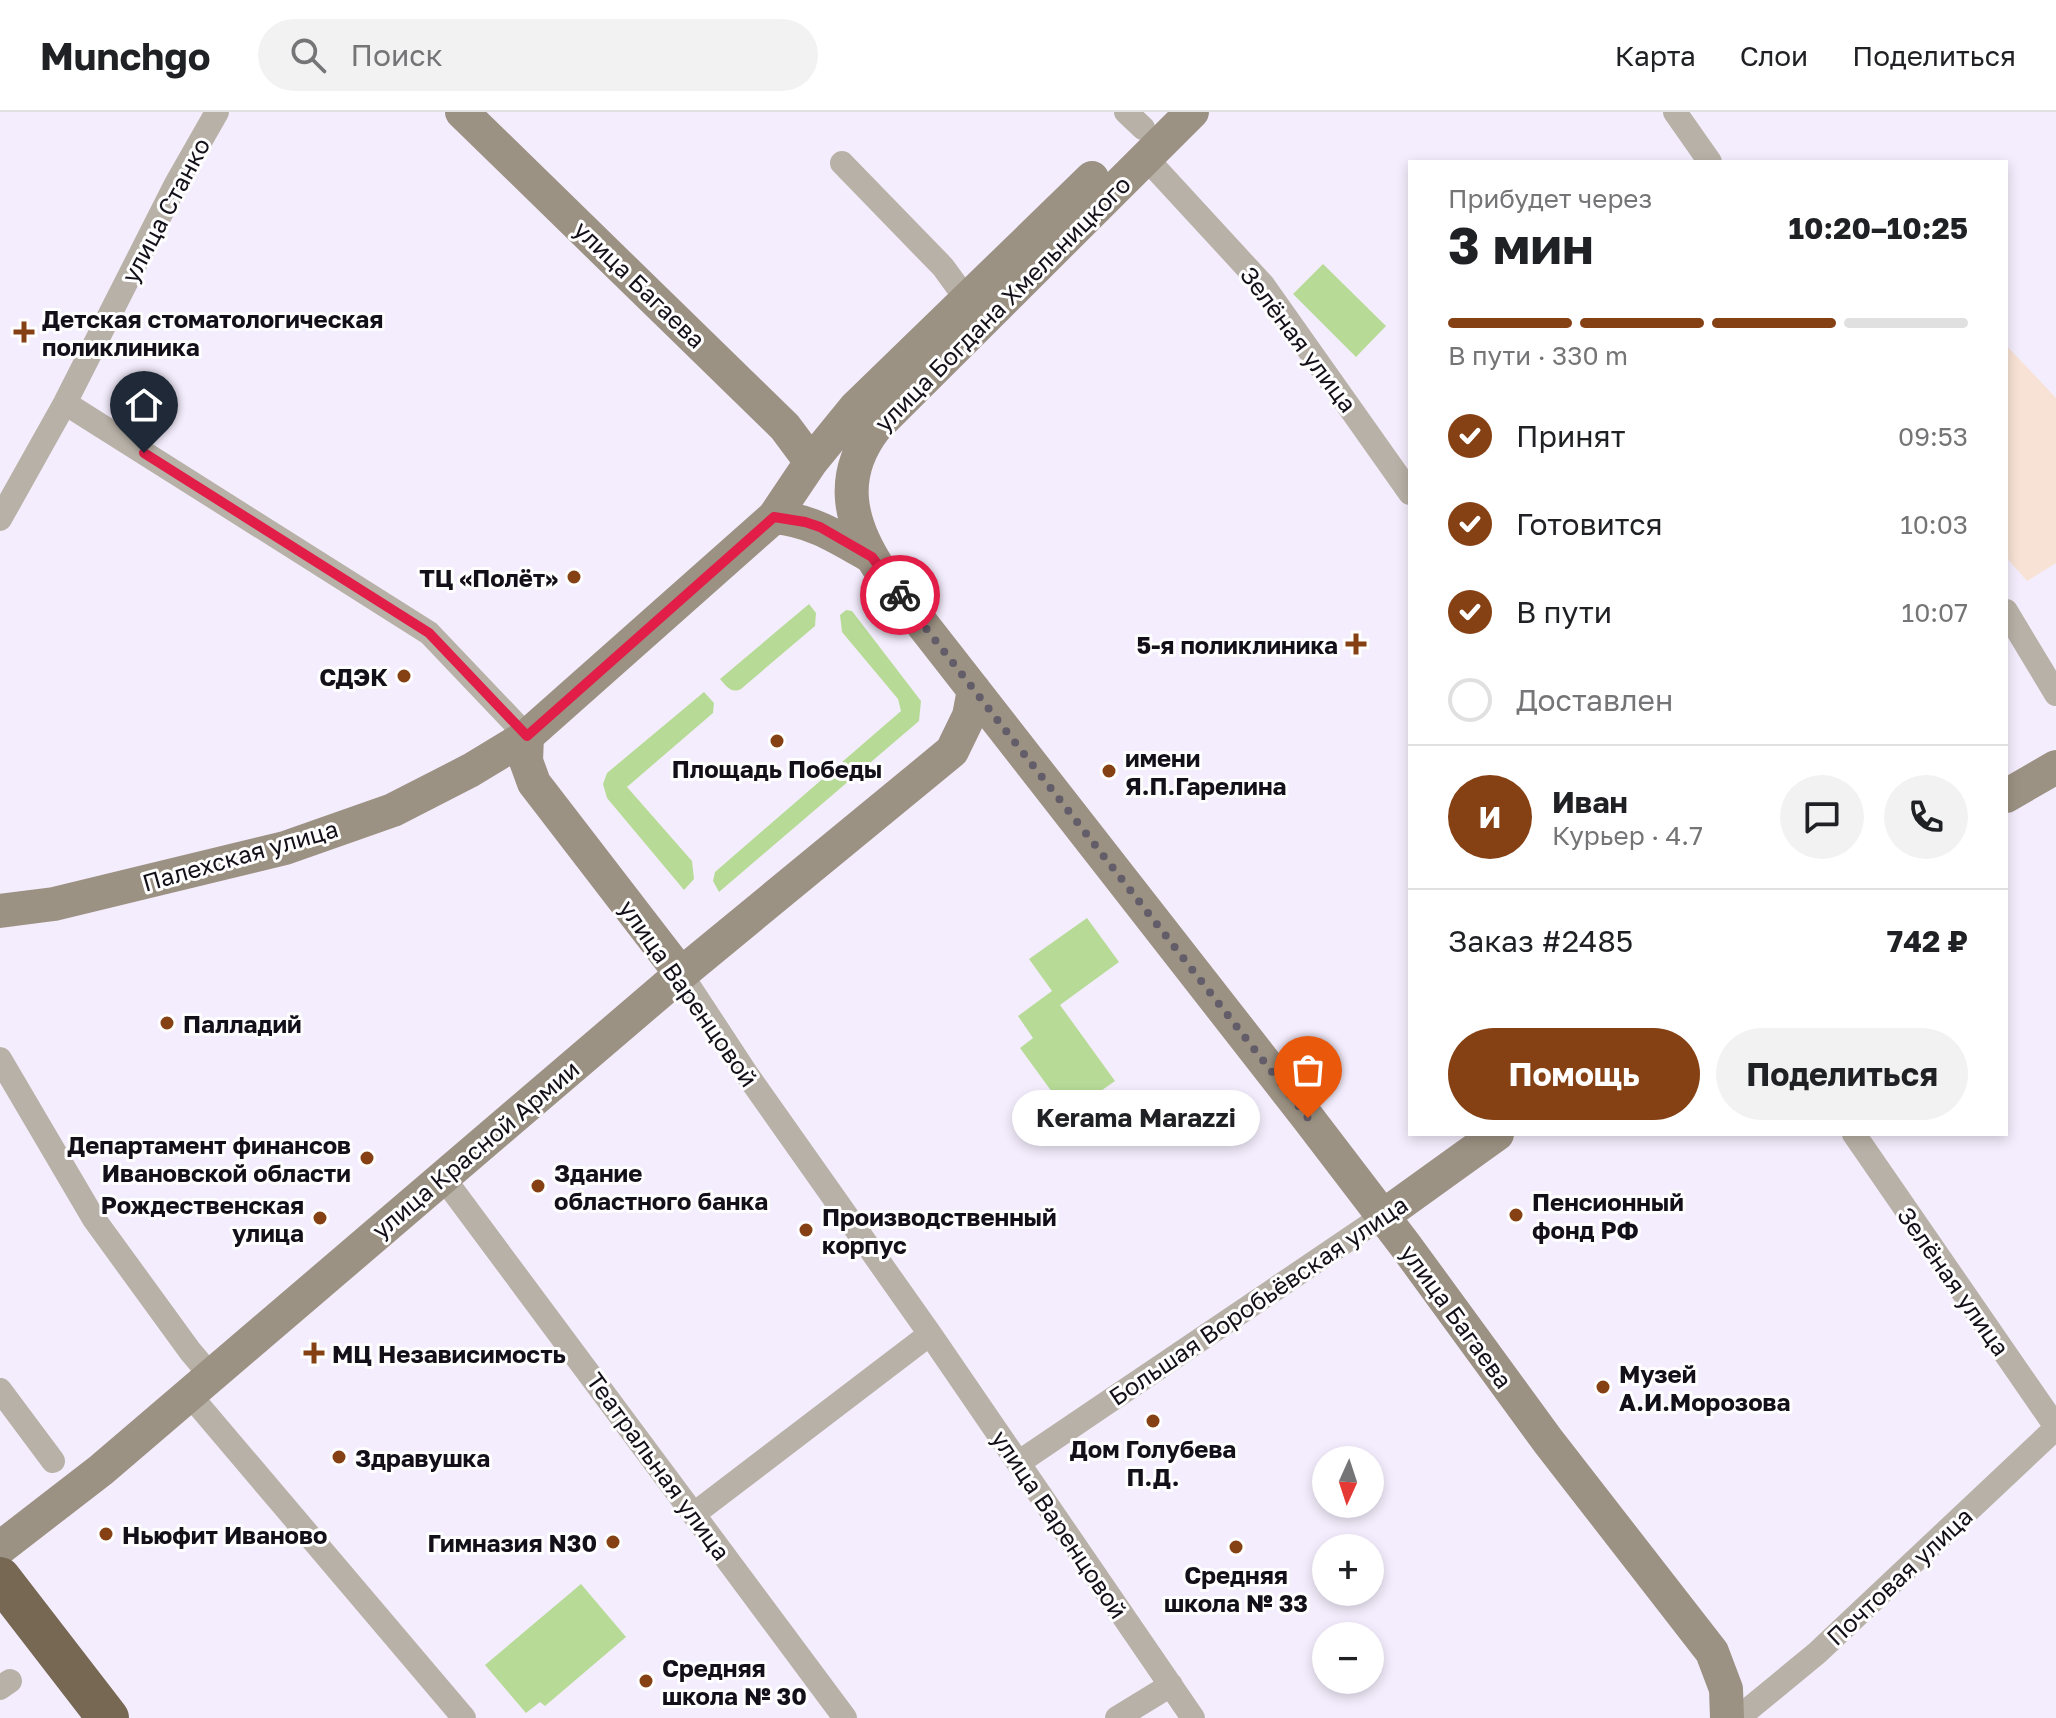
<!DOCTYPE html>
<html lang="ru">
<head>
<meta charset="utf-8">
<style>
  body { margin:0; font-family:"Golos Text",sans-serif; background:#f2f2f2; color:#202124; height:100vh; display:flex; flex-direction:column; font-size:30px; white-space:nowrap }
  * { box-sizing:border-box; margin:0 }
  p { font-size:26px; color:#757577 }
  .icon { flex:none; width:44px; height:44px; fill:none; stroke:currentColor; stroke-width:2; stroke-linecap:round; stroke-linejoin:round }
  .map { position:relative; flex:1; overflow:hidden }
  .drawer { position:absolute; left:1408px; top:48px; width:600px; height:976px; display:flex; flex-direction:column; background:#fff; border-radius:0px; box-shadow:0 4px 12px #0003 }
  .drawer>* { flex:none }
  .needle { width:52px; rotate:183deg }
  .buttons { position:absolute; left:1312px; top:1334px; display:grid; gap:16px }
  .buttons a { display:grid; place-items:center; width:72px; height:72px; border-radius:50%; background:#fff; box-shadow:0 4px 12px #0003; font-size:40px }
  .pin { position:absolute; display:grid; place-items:center; width:68px; height:68px; color:#fff; margin:-82px -34px; border-radius:50% 50% 50% 0; rotate:-45deg; box-shadow:0 0 8px #0007 }
  .pin .icon { rotate:45deg }
  .courier { position:absolute; display:grid; place-items:center; width:80px; height:80px; margin:-40px; border:6px solid #e11d48; border-radius:50%; background:#fff; color:#222; box-shadow:0 2px 10px #0007 }
  .bubble { position:absolute; height:56px; border-radius:28px; background:#fff; box-shadow:0 4px 12px #0003; font-size:26px; font-weight:700; line-height:56px; text-align:center }
  .overview em { font-style:normal; font-weight:700 }
  .overview div { display:flex; flex-direction:column-reverse }
  .overview { display:flex; align-items:center; justify-content:space-between; height:136px; padding:0 40px }
  h1 { font-size:52px; font-weight:700; line-height:60px }
  .bar { display:grid; grid-template-columns:repeat(4,1fr); gap:12px 8px; align-content:center; height:96px; padding:0 40px }
  .bar i { height:10px; border-radius:6px; background:#e0e0e0 }
  .bar .selected { background:#854114 }
  .bar p { grid-column:span 4 }
  .line { display:flex; align-items:center; gap:20px; padding:0 40px; border-top:2px solid #e0e0e0 }
  .line div { flex:1 }
  .round { display:grid; place-items:center; flex:none; width:84px; height:84px; border-radius:42px; background:#f2f2f2 }
  ol { padding:0 40px; list-style:none }
  li { display:flex; align-items:center; gap:24px; height:88px }
  li p { margin-inline-start:auto }
  li .icon { padding:8px; border-radius:50%; background:#854114; color:#fff; stroke-width:4 }
  li:last-child { color:#757577 }
  li i { width:44px; height:44px; border:4px solid #e0e0e0; border-radius:50% }
  .cta { display:flex; gap:16px; margin-top:auto; padding:16px 40px }
  .cta a { flex:1; height:92px; border-radius:48px; background:#854114; color:#fff; font-size:32px; font-weight:700; line-height:92px; text-align:center }
  .cta a+a { background:#f2f2f2; color:#202124 }
  header { display:flex; align-items:center; gap:48px; box-sizing:border-box; height:112px; padding:0 40px; background:#fff; border-bottom:2px solid #e0e0e0 }
  header strong { font-size:38px }
  nav { display:flex; gap:44px; margin-inline-start:auto; font-size:28px }
  .search { width:560px; height:72px; background:#f2f2f2; display:flex; align-items:center; gap:20px; box-sizing:border-box; padding:0 28px; border-radius:44px; color:#757577; font-size:30px }
  .map>svg:first-child { display:block }
  .industrial { fill:#f8e2d5 }
  .green { fill:#b7db97 }
  .lines { fill:none; stroke-linecap:round; stroke-linejoin:round }
  .street { stroke:#b8b1a7; stroke-width:24 }
  .secondary { stroke:#9c9283; stroke-width:34 }
  .highway { stroke:#776853; stroke-width:42 }
  .done { stroke:#625d69; stroke-width:8; stroke-dasharray:0 14.4 }
  .route { stroke:#e11d48; stroke-width:10 }
  .poi-dot { fill:#854114; stroke:#fefefe; stroke-width:3 }
  .labels { text-anchor:middle; dominant-baseline:central; stroke-width:6; stroke-linejoin:round; paint-order:stroke }
  .street-label { font-size:24px; fill:#141019; stroke:#fefefe }
  .poi-label { font-size:24px; font-weight:bold; fill:#141019; stroke:#fefefe; text-anchor:start }
</style>
</head>
<body>
<header>
<strong>Munchgo</strong>
<div class="search"><svg class="icon" aria-label="search" viewBox="0 0 24 24"><circle cx="10" cy="10" r="6"/><path d="M15 15l6 6"/></svg>Поиск</div>
<nav><a>Карта</a><a>Слои</a><a>Поделиться</a></nav>
</header>
<div class="map">
<svg width="2056" height="1606" viewBox="0 0 2056 1606">
  <rect width="100%" height="100%" fill="#f4edfd"/>
  <path class="industrial" d="M 2006,233 L 2056,286 L 2056,451 L 2027,469 L 2006,445 Z"/>
  <path class="green" d="M 1323,152 L 1386,214 L 1356,245 L 1293,182 Z
    M 809,492 L 816,501 L 815,514 L 741,577 C 731,582 726,574 720,567 Z
    M 846,498 L 852,499 L 921,589 L 919,609 L 719,780 L 713,769 L 715,760 L 901,599 L 898,587 L 842,520 L 840,503 Z
    M 704,580 L 714,591 L 713,601 L 627,675 L 692,749 L 694,767 L 684,778 L 607,686 L 603,672 L 607,661 Z
    M 1087,806 L 1119,850 L 1060,893 L 1115,969 L 1068,1002 L 1020,936 L 1033,926 L 1018,904 L 1052,879 L 1029,847 Z
    M 581,1472 L 626,1525 L 545,1594 L 540,1590 L 526,1601 L 485,1553 Z"/>
  <g class="lines">
    <path class="street" d="M 1126,0 L 1143,16
      M 1675,0 L 1710,50
      M 1146,46 L 1263,173 L 1410,381
      M 842,51 L 943,155 L 967,188
      M 65,291 L 429,521 L 527,624
      M 0,407 L 65,291 L 176,72 L 217,0
      M 2006,499 L 2056,582
      M 681,862 L 748,964 L 930,1222 L 1193,1606
      M 0,947 L 94,1107 L 190,1239 L 211,1264
      M 1854,1022 L 2056,1315
      M 442,1064 L 845,1606
      M 0,1278 L 53,1349
      M 189,1282 L 464,1606
      M 1018,1351 L 1383,1104
      M 694,1402 L 930,1222
      M 0,1576 L 10,1569
      M 1117,1606 L 1171,1573
      M 1738,1606 L 1817,1541 L 2056,1316"/>
    <path class="secondary" d="M 462,0 L 785,315 L 811,350
      M 1192,0 L 875,316 C 838,364 849,411 880,458 L 1308,1006 L 1405,1133 L 1548,1329 L 1712,1540 L 1726,1577 L 1727,1606
      M 774,405 C 812,408 839,426 872,445
      M 527,624 L 526,649 L 534,671 L 681,862
      M 2006,684 L 2056,655
      M 0,799 L 54,792 L 285,736 L 393,698 L 471,658 L 527,624 L 774,405 L 811,350 L 855,296 L 1092,66
      M 1383,1104 L 1497,1022
      M 0,1436 L 101,1358 L 681,862 L 952,639 L 969,604 L 974,578"/>
    <path class="highway" d="M 0,1466 L 108,1606"/>
  </g>
  <g class="lines">
    <path class="done" d="M 900,483 L 1308,1006"/>
    <path class="route" d="M 144,341 L 429,521 L 527,624 L 774,405 L 805,410 L 820,415 L 872,445 L 900,483"/>
  </g>
  <g class="poi-dot">
    <path d="M20 208h8v8h8v8h-8v8h-8v-8h-8v-8h8z"/>
    <circle cx="574" cy="465" r="8"/>
    <path d="M1352 520h8v8h8v8h-8v8h-8v-8h-8v-8h8z"/>
    <circle cx="404" cy="564" r="8"/>
    <circle cx="777" cy="629" r="8"/>
    <circle cx="1109" cy="659" r="8"/>
    <circle cx="167" cy="911" r="8"/>
    <circle cx="367" cy="1046" r="8"/>
    <circle cx="538" cy="1074" r="8"/>
    <circle cx="1516" cy="1103" r="8"/>
    <circle cx="320" cy="1106" r="8"/>
    <circle cx="806" cy="1118" r="8"/>
    <path d="M310 1229h8v8h8v8h-8v8h-8v-8h-8v-8h8z"/>
    <circle cx="1603" cy="1275" r="8"/>
    <circle cx="1153" cy="1309" r="8"/>
    <circle cx="339" cy="1345" r="8"/>
    <circle cx="106" cy="1422" r="8"/>
    <circle cx="613" cy="1430" r="8"/>
    <circle cx="1236" cy="1435" r="8"/>
    <circle cx="646" cy="1569" r="8"/>
  </g>
  <g class="labels">
    <g class="street-label">
      <text transform="translate(165 98) rotate(-62)">улица Станко</text>
      <text transform="translate(640 172) rotate(44)">улица Багаева</text>
      <text transform="translate(1002 191) rotate(-45)">улица Богдана Хмельницкого</text>
      <text transform="translate(1299 227) rotate(53)">Зелёная улица</text>
      <text transform="translate(240 743) rotate(-16)">Палехская улица</text>
      <text transform="translate(689 881) rotate(55)">улица Варенцовой</text>
      <text transform="translate(475 1037) rotate(-40)">улица Красной Армии</text>
      <text transform="translate(1954 1169) rotate(55)">Зелёная улица</text>
      <text transform="translate(1258 1188) rotate(-34)">Большая Воробьёвская улица</text>
      <text transform="translate(1457 1204) rotate(54)">улица Багаева</text>
      <text transform="translate(659 1354) rotate(54)">Театральная улица</text>
      <text transform="translate(1060 1412) rotate(56)">улица Варенцовой</text>
      <text transform="translate(1899 1464) rotate(-43)">Почтовая улица</text>
    </g>
    <g class="poi-label">
      <text x="42" y="206">Детская стоматологическая<tspan x="42" dy="28">поликлиника</tspan></text>
      <text x="558" y="465" text-anchor="end">ТЦ «Полёт»</text>
      <text x="1338" y="532" text-anchor="end">5-я поликлиника</text>
      <text x="388" y="564" text-anchor="end">СДЭК</text>
      <text x="1125" y="645">имени<tspan x="1125" dy="28">Я.П.Гарелина</tspan></text>
      <text x="777" y="656" text-anchor="middle">Площадь Победы</text>
      <text x="183" y="911">Палладий</text>
      <text x="351" y="1032" text-anchor="end">Департамент финансов<tspan x="351" dy="28">Ивановской области</tspan></text>
      <text x="554" y="1060">Здание<tspan x="554" dy="28">областного банка</tspan></text>
      <text x="1532" y="1089">Пенсионный<tspan x="1532" dy="28">фонд РФ</tspan></text>
      <text x="304" y="1092" text-anchor="end">Рождественская<tspan x="304" dy="28">улица</tspan></text>
      <text x="822" y="1104">Производственный<tspan x="822" dy="28">корпус</tspan></text>
      <text x="332" y="1241">МЦ Независимость</text>
      <text x="1619" y="1261">Музей<tspan x="1619" dy="28">А.И.Морозова</tspan></text>
      <text x="1153" y="1336" text-anchor="middle">Дом Голубева<tspan x="1153" dy="28">П.Д.</tspan></text>
      <text x="355" y="1345">Здравушка</text>
      <text x="122" y="1422">Ньюфит Иваново</text>
      <text x="597" y="1430" text-anchor="end">Гимназия N30</text>
      <text x="1236" y="1462" text-anchor="middle">Средняя<tspan x="1236" dy="28">школа № 33</tspan></text>
      <text x="662" y="1555">Средняя<tspan x="662" dy="28">школа № 30</tspan></text>
    </g>
  </g>
</svg>
<div class="buttons">
<a><svg class="needle" viewBox="-14 -14 28 28"><path d="M0-13l5 13h-10z" fill="#e53935"/><path d="M0 13l5-13h-10z" fill="#757577"/></svg></a>
<a>+</a>
<a>−</a>
</div>
<div class="pin" style="left:1308px;top:1006px;background:#ea580c"><svg class="icon" aria-label="bag" viewBox="0 0 24 24"><path d="M5 8h14l-1 12H6zM9 8a3 3 0 0 1 6 0"/></svg></div>
<div class="pin" style="left:144px;top:341px;background:#1f2937"><svg class="icon" aria-label="home" viewBox="0 0 24 24"><path d="M3 11l9-7 9 7M6 9v11h12V9"/></svg></div>
<div class="courier" style="left:900px;top:483px"><svg class="icon" aria-label="bike" viewBox="0 0 24 24"><circle cx="6" cy="16" r="4"/><circle cx="18" cy="16" r="4"/><path d="M6 16l4-8h5l3 8M10 8l3 8H6M13 5h3"/></svg></div>
<div class="bubble" style="left:1012px;top:978px;width:248px">Kerama Marazzi</div>
<section class="drawer">
<div class="overview"><div><h1>3 мин</h1><p>Прибудет через</p></div><em>10:20–10:25</em></div>
<div class="bar"><i class="selected"></i><i class="selected"></i><i class="selected"></i><i></i><p>В пути · 330 m</p></div>
<ol>
<li><svg class="icon" aria-label="check" viewBox="0 0 24 24"><path d="M5 12l5 5 9-10"/></svg>Принят<p>09:53</p></li>
<li><svg class="icon" aria-label="check" viewBox="0 0 24 24"><path d="M5 12l5 5 9-10"/></svg>Готовится<p>10:03</p></li>
<li><svg class="icon" aria-label="check" viewBox="0 0 24 24"><path d="M5 12l5 5 9-10"/></svg>В пути<p>10:07</p></li>
<li><i></i>Доставлен</li>
</ol>
<div class="line" style="height:144px"><b class="round" style="background:#854114;color:#fff">И</b><div><b>Иван</b><p>Курьер · 4.7</p></div><a class="round"><svg class="icon" aria-label="chat" viewBox="0 0 24 24"><path d="M4 5h16v11H9l-5 4z"/></svg></a><a class="round"><svg class="icon" aria-label="phone" viewBox="0 0 24 24"><path d="M5 4h4l2 5-3 2q2 4 5 5l2-3 5 2v4C11 20 4 13 5 4z"/></svg></a></div>
<div class="line" style="height:104px"><div>Заказ #2485</div><b>742 ₽</b></div>
<div class="cta"><a>Помощь</a><a>Поделиться</a></div>
</section>
</div>
</body>
</html>
